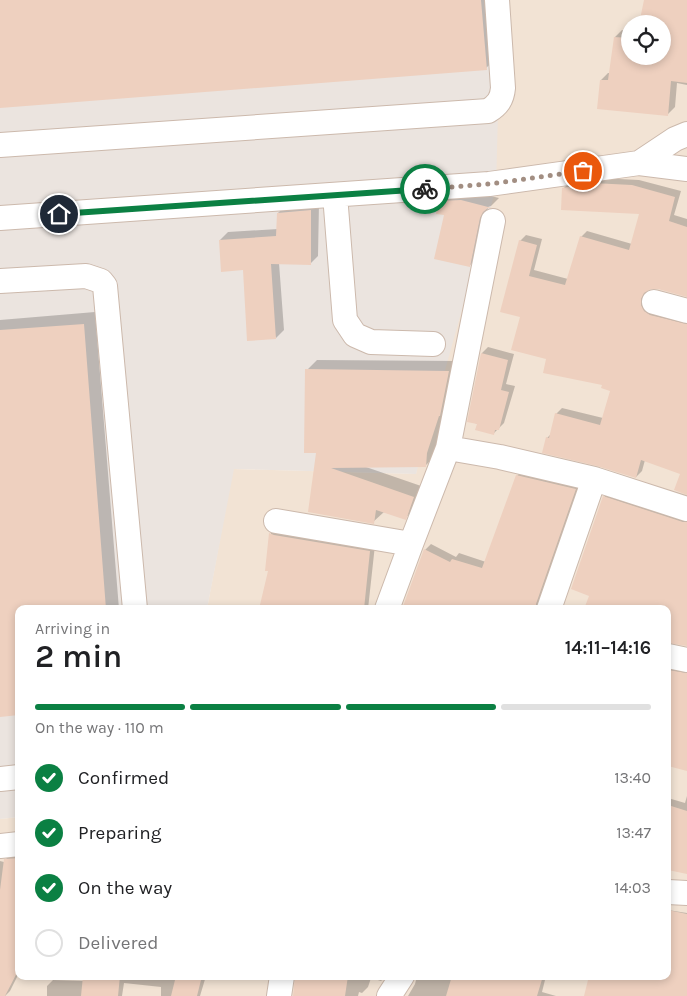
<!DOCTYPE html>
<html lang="en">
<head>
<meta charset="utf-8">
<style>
  body { margin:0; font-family:Karla,sans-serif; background:#f6f6f6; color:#202124; height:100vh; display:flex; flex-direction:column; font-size:19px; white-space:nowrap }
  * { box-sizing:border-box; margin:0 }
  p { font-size:16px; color:#757577 }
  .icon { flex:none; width:28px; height:28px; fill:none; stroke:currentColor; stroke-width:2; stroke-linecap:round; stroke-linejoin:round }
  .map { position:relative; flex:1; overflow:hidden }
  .side { position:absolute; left:15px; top:605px; width:656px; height:375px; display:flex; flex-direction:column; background:#fff; border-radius:10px; box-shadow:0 2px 8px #0003 }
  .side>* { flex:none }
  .tools { position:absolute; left:621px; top:15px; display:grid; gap:10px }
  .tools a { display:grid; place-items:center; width:50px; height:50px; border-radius:50%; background:#fff; box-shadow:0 2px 8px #0003; font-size:25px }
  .pin { position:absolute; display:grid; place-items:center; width:42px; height:42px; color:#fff; margin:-21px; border:2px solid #fff; border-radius:50%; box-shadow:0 1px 5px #0007 }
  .courier { position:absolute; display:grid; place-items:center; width:50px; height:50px; margin:-25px; border:4px solid #0b8043; border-radius:50%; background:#fff; color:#222; box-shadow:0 1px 6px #0007 }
  .overview em { font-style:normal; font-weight:600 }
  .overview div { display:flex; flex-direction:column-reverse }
  .overview { display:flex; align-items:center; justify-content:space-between; height:85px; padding:0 20px }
  h1 { font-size:32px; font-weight:600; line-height:38px }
  .bar { display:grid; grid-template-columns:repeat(4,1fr); gap:8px 5px; align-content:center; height:60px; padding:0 20px }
  .bar i { height:6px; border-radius:4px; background:#e0e0e0 }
  .bar .current { background:#0b8043 }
  .bar p { grid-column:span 4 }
  ol { padding:0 20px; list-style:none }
  li { display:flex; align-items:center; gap:15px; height:55px }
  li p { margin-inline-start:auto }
  li .icon { padding:5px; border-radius:50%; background:#0b8043; color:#fff; stroke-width:4 }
  li:last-child { color:#757577 }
  li i { width:28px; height:28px; border:2px solid #e0e0e0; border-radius:50% }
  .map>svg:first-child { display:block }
  .residential { fill:#f2e3d4; fill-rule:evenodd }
  .industrial { fill:#ebe4df }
  .shadow { fill:#0003 }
  .building { fill:#eed0bf }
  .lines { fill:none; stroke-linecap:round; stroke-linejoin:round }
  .minor-casing { stroke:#ccb9ac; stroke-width:26 }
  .minor { stroke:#fff; stroke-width:24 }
  .done { stroke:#a28e82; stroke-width:5; stroke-dasharray:0 9 }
  .route { stroke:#0b8043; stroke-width:6 }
</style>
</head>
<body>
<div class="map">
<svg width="687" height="996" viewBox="0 0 687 996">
  <rect width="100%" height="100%" fill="#fbf1e5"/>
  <path class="residential" d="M 501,0 L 687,0 L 687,996 L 0,996 L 0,819 L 19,817 L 19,976 L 668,976 L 668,609 L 207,609 L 233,469 L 416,474 ZM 630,24 L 662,24 L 662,56 L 630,56 Z"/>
  <path class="industrial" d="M 0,0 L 501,0 L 496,188 L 416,474 L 234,469 L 207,609 L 19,609 L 19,817 L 0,819 Z"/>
  <path class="shadow" d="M 0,0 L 494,0 L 498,57 L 486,68 L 0,107 Z
    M 645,0 L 687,0 L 687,85 L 677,83 L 675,107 L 668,114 L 601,80 L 608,73 L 611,73 L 615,37 L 622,30 L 630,31 L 630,56 L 662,56 L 662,24 Z
    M 599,178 L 639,180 L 681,191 L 674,215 L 687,219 L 687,289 L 658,287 L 648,289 L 646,292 L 646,299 L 687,318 L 687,493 L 682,473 L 645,460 L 642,471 L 636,477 L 547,438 L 552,433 L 556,414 L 562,408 L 603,418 L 612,390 L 604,384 L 547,359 L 522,316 L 520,241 L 526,235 L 542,239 L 534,270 L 568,279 L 581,237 L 587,231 L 632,244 L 641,213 L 564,188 L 570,182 Z
    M 471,191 L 499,198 L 491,206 L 488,207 L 479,257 L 469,266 L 440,202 L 449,193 Z
    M 319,203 L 318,256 L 310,264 L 279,263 L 284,330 L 276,338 L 244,269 L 220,240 L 228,232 L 278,229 L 278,213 L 286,205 Z
    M 95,312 L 119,609 L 19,609 L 0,716 L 0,320 Z
    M 488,347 L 514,354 L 506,384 L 515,386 L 504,423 L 493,434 L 478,424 L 469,421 L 482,353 Z
    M 317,360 L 459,361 L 448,407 L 437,441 L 436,455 L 426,465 L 366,467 L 424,487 L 416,508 L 405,518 L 384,512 L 373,522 L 318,452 L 307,370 Z
    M 523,470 L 581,483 L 543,609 L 403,609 L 425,550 L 431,544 L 456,557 L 459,553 L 486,562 L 517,476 Z
    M 610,491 L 687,516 L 687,645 L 668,642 L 668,609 L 590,595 L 604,497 Z
    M 276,528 L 375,545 L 368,609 L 272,609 L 269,570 L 266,570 L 271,533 Z
    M 668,662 L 687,667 L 687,770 L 668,764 Z
    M 687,796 L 687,872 L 668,868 L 668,798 L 685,803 Z
    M 19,853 L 19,973 L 10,991 L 5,996 L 0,996 L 0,861 L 4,862 L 5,860 L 11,854 Z
    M 668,910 L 687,913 L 687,996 L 585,996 L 668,976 Z
    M 85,976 L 206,976 L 200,996 L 161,996 L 161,987 L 124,983 L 122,996 L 47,996 L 47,986 L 53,980 L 84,981 Z
    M 255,976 L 270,976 L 267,979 Z
    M 297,976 L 386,976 L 381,981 L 371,978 L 368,987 L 362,993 L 359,992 L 358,996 L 294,996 Z
    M 417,976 L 546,976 L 542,992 L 556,996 L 408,996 L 415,984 Z"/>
  <path class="building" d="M 0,0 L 481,0 L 487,70 L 0,108 Z
    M 644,0 L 687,0 L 687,83 L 671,81 L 668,116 L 597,109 L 600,80 L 608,80 L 614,37 L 630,38 L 630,56 L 662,56 L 662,24 L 639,24 Z
    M 592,183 L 632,185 L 675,197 L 669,221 L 687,227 L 687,297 L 658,289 L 651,289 L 644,293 L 641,299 L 641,305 L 644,311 L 650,315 L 687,324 L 687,495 L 674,490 L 680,474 L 641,460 L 636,478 L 597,466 L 542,453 L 546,437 L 549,438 L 555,413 L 600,425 L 610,391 L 601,388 L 602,385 L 543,373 L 546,359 L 511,350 L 520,317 L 500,312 L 519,240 L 537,245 L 529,276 L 565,285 L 580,236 L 629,250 L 639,214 L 561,210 L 562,188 Z
    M 461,200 L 492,208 L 488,208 L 483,212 L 480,218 L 470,267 L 434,259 L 444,215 L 436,214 L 439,201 Z
    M 311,210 L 311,265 L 271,264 L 276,339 L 247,341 L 243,270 L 221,272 L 219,240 L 276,236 L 277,213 Z
    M 84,324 L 106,609 L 19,609 L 19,715 L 0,717 L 0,330 Z
    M 481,353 L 508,360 L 501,390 L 509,392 L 499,430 L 495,430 L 494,435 L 475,430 L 477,424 L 467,422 Z
    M 305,369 L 449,371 L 440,416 L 439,416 L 427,453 L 426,467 L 331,468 L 414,497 L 406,520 L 376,510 L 374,524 L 308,512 L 316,453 L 304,453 Z
    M 516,475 L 576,489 L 536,604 L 536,609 L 402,609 L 424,549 L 450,562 L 452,559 L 482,568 Z
    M 603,496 L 683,522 L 687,522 L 687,646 L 668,643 L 668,609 L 584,609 L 589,596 L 571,589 Z
    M 269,533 L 274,535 L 370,551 L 364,609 L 259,609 L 268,571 L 265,571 Z
    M 668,670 L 687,673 L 687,771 L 668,766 Z
    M 668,805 L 687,811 L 687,874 L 668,870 Z
    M 19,858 L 19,969 L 5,996 L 0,996 L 0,890 L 4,859 Z
    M 668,910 L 687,914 L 687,996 L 584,996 L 589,976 L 668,976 Z
    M 83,976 L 120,976 L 118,996 L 81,996 Z
    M 176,976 L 202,976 L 197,996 L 171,996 Z
    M 295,976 L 348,976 L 345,996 L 293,996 Z
    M 452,976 L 543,976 L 537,996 L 446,996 Z"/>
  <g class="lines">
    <g class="minor-casing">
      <path id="minor" d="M 0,145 L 488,111 C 498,105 502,99 503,88 L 497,0
        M 639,163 L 675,139 L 687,134
        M 335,195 L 345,320 L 355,335 L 371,342 L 433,344
        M 0,218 L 489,184 L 639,163 L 687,169
        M 0,281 L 86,276 L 101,281 L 105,286 L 135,609
        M 654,302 L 687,311
        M 448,448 L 500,457 L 594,479
        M 276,521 L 411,544
        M 387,609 L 411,544 L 448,448 L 493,221
        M 549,609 L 594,479 L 687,509
        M 668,656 L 687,660
        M 0,779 L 19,777
        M 0,846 L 19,844
        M 668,892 L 687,893
        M 279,996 L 282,976
        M 389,996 L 402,976"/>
    </g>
    <use href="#minor" class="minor"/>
  </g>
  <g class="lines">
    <path class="done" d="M 425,189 L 489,184 L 583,171"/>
    <path class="route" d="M 59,214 L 425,189"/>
  </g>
</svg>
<div class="tools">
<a><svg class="icon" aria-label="locate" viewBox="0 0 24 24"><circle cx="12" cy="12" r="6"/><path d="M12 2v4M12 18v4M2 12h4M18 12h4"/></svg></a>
</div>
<div class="pin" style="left:583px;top:171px;background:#ea580c"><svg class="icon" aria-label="bag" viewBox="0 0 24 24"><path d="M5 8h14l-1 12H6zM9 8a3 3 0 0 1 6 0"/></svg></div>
<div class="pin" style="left:59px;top:214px;background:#1f2937"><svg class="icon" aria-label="home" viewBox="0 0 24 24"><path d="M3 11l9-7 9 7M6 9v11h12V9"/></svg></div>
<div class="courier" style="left:425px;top:189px"><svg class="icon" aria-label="bike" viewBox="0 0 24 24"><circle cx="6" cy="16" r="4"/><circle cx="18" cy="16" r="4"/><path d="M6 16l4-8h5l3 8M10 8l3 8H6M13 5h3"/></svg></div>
<section class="side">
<div class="overview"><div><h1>2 min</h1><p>Arriving in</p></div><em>14:11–14:16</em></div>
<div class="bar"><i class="current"></i><i class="current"></i><i class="current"></i><i></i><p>On the way · 110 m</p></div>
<ol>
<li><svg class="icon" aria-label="check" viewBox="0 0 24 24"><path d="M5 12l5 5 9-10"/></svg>Confirmed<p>13:40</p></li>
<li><svg class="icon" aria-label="check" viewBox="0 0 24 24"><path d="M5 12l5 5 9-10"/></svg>Preparing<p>13:47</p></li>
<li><svg class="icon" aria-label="check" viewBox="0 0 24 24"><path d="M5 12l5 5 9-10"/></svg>On the way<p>14:03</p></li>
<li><i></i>Delivered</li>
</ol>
</section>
</div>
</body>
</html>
